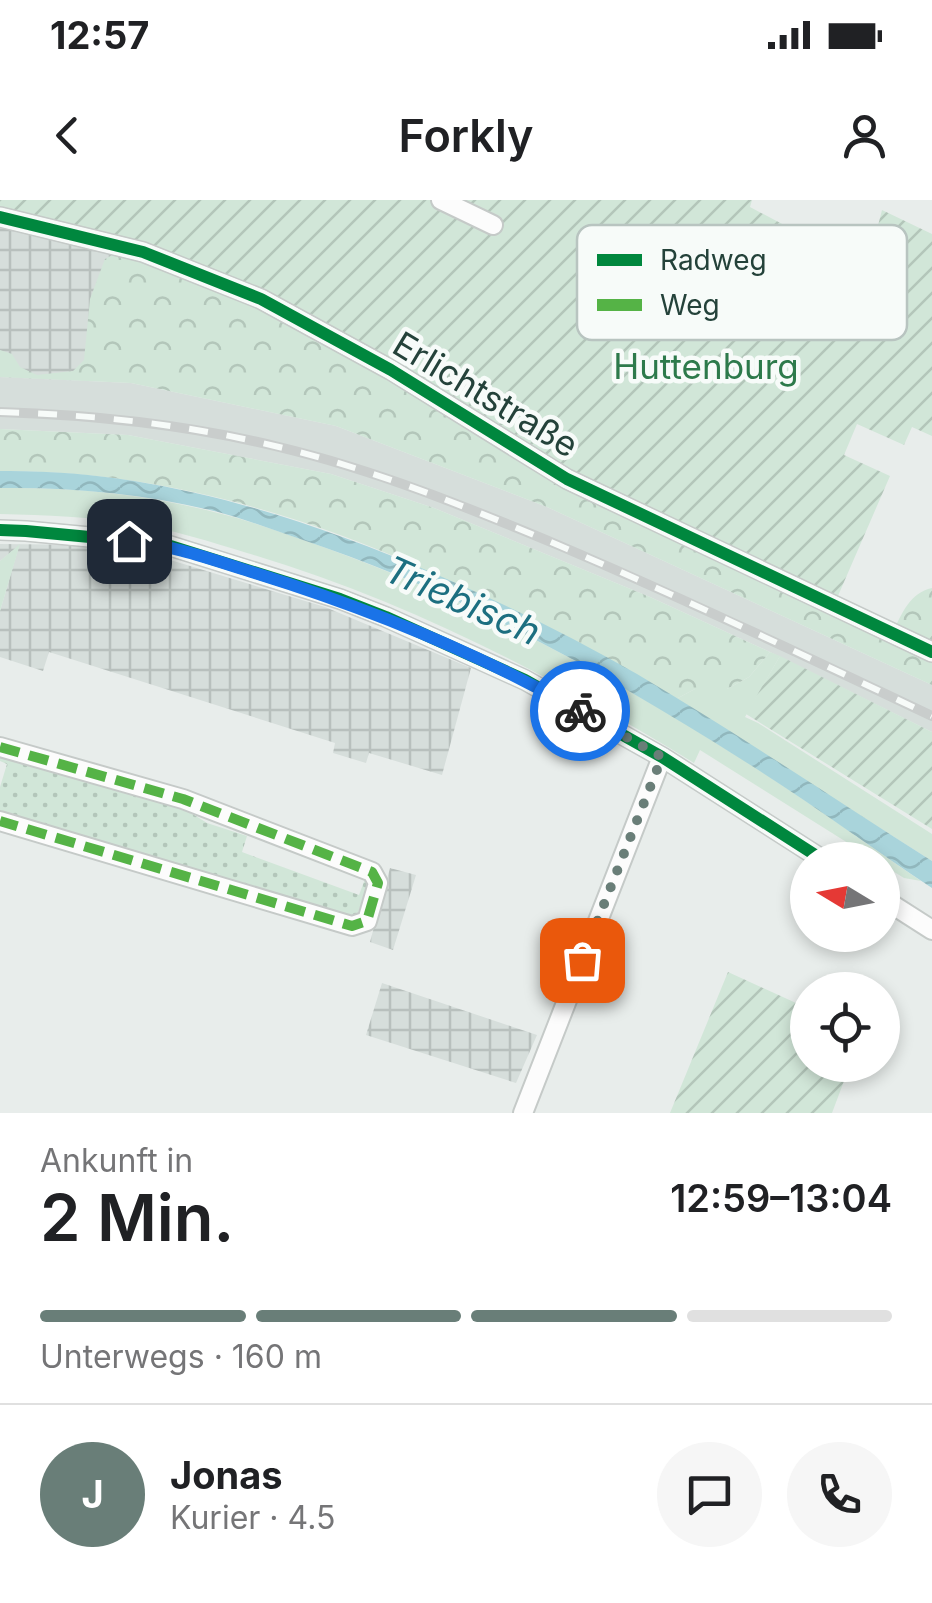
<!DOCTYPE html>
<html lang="de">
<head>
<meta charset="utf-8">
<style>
  body { margin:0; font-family:Inter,sans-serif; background:#f6f6f6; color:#202124; height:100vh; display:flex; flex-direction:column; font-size:38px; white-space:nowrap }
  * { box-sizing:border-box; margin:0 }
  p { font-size:32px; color:#757577 }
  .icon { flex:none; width:55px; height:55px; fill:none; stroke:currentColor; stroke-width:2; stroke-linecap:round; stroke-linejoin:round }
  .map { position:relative; height:913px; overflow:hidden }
  .drawer { display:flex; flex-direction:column; background:#fff; flex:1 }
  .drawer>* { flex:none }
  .needle { width:65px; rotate:280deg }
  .buttons { position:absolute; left:790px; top:642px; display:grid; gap:20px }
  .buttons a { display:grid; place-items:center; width:110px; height:110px; border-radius:50%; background:#fff; box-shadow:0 5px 15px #0003; font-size:50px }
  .pin { position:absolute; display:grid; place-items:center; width:85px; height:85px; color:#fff; margin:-42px; border-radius:20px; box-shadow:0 5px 15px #0006 }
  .courier { position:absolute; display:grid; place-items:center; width:100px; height:100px; margin:-50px; border:8px solid #1a73e8; border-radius:50%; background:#fff; color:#222; box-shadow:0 2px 12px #0007 }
  .summary em { font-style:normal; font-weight:600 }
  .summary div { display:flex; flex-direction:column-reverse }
  .summary { display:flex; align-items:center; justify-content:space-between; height:170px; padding:0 40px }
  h1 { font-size:65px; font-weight:600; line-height:75px }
  .bar { display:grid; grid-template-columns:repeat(4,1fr); gap:15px 10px; align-content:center; height:120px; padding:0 40px }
  .bar i { height:12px; border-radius:8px; background:#e0e0e0 }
  .bar .current { background:#697e78 }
  .bar p { grid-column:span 4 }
  .line { display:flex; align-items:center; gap:25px; padding:0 40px; border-top:2px solid #e0e0e0 }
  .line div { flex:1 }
  .round { display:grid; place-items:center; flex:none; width:105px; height:105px; border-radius:52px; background:#f6f6f6 }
  .status { display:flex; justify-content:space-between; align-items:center; height:70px; padding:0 50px; background:#fff; direction:ltr }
  .status svg { height:28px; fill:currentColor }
  header { display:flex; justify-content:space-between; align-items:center; height:130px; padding:0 40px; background:#fff; font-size:45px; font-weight:600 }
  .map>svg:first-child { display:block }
  .built { fill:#d6dedb }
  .industrial { fill:url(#industrial-grid) }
  .grass { fill:#d1e6d8 }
  .forest { fill:url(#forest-crowns) }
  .park { fill:url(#park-dots) }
  .garden { fill:url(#garden-furrows) }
  .water { fill:url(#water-waves) }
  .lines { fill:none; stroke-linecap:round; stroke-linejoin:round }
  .street-casing { stroke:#c5cac8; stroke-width:22 }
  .street { stroke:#fcfcfc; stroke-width:18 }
  .rail-casing { stroke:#c9cdcc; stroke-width:10 }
  .rail { stroke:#f7fbf9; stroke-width:6; stroke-dasharray:19; stroke-linecap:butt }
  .quiet { stroke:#55b346; stroke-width:10; stroke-dasharray:20 10; stroke-linecap:butt }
  .cycleway-casing { stroke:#f7fbf9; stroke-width:19 }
  .cycleway { stroke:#00873e; stroke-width:12 }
  .done { stroke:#697e78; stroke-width:10; stroke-dasharray:0 18 }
  .route { stroke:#1a73e8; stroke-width:12 }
  .labels { text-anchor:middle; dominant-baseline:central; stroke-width:9; stroke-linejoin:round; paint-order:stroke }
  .park-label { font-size:35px; fill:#2d7a4b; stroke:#f7fbf9 }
  .street-label { font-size:35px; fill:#24423a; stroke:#f7fbf9 }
  .water-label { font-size:38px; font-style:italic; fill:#1c6f80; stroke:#f7fbf9 }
  .key { fill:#f7fbf9; stroke:#b8c4c0; stroke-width:2.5 }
  .key-label { font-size:28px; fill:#24423a }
</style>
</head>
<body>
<div class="status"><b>12:57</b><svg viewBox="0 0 49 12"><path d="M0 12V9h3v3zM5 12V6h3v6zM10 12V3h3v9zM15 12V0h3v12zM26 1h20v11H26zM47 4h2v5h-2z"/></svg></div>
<header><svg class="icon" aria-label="back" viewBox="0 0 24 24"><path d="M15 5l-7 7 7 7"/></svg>Forkly<svg class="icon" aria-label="person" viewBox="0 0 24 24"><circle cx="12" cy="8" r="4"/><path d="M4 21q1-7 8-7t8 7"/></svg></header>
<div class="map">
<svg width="932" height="913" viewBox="0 0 932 913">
  <defs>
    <pattern id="industrial-grid" width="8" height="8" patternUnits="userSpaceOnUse" patternTransform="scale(2.5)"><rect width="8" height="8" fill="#d6dedb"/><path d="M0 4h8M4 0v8" fill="none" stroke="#b8c0bd"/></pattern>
    <pattern id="forest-crowns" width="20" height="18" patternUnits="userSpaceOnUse" patternTransform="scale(2.5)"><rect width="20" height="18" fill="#d1e6d8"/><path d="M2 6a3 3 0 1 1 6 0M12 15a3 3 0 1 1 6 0" fill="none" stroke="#b3c6ba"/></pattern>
    <pattern id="park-dots" width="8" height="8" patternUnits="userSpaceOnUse" patternTransform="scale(2.5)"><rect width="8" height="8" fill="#d1e6d8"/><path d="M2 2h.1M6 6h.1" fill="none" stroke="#b3c6ba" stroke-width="1.8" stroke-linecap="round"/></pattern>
    <pattern id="garden-furrows" width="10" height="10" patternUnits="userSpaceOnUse" patternTransform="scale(2.5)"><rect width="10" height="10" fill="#d1e6d8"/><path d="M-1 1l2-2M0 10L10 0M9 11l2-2" fill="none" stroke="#b3c6ba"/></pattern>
    <pattern id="water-waves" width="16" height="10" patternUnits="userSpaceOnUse" patternTransform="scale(2.5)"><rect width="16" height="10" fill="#a9d4db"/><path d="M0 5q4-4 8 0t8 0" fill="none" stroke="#91b7bd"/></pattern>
  </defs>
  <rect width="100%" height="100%" fill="#e8edeb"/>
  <path class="built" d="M 0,177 L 131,183 L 336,226 L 547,307 L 932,485 L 932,532 L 770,452 L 650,397 L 434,308 L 331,274 L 128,235 L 0,229 Z"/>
  <path class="industrial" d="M 0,17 L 125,48 L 89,181 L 0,177 Z
    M 0,344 L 95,345 L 144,352 L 325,407 L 471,468 L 442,575 L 369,553 L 366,563 L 333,553 L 335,543 L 49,452 L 43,471 L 0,457 L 0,411 L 19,346 L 0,361 Z
    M 390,668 L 416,675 L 393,750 L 370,742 Z
    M 382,783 L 537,835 L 516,883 L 366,835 Z"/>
  <path class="grass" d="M 0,288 C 73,287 147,294 218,313 C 255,322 291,336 326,348 C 474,401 613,477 745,561 C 805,599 863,641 921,681 L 904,678 L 883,665 L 882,660 L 875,660 L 700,550 L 694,563 C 554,477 406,400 247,353 C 211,342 174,330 137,324 C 91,317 46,315 0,314 Z
    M 20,344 L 0,411 L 0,361 Z
    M 770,452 L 780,456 L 745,517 L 758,523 L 932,634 L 932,661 L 676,499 L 695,489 L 727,489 L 749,477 Z"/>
  <path class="forest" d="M 125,48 L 233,86 L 893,432 C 902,413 910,393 932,388 L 932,485 L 547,307 L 336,226 L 131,183 L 0,177 L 0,150 L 12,154 L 20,167 L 37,175 L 73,171 L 84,160 L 90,99 L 105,59 Z
    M 0,229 L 128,235 L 331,274 L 434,308 L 650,397 L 770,452 L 749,477 L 727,489 L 695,489 L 676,499 C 623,465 565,439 508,412 C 469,393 431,372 391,355 C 268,304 135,270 0,271 Z"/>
  <path class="park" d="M 0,552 L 188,611 L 207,623 L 247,636 L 242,652 L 359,695 L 365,679 L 367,687 L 356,718 L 0,616 L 0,587 L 7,564 L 0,561 Z"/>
  <path class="garden" d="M 0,0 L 752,0 L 750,7 L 867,69 L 882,10 L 932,34 L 932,236 L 912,227 L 904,245 L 857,224 L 844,255 L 890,276 L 834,405 L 567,279 L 233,86 L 0,17 Z
    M 780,456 L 932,532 L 932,629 L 746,514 Z
    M 728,772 L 807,808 L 808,865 L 850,865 L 832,913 L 670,913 Z"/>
  <path class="water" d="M 0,271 C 151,269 295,314 433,373 C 503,403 571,436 637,474 C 737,533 834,599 932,661 L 932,688 C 869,646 808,601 744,561 C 611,477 474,400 326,348 C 290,336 254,322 218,312 C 147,294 73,287 0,288 Z"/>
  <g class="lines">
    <g class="street-casing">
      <path id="street" d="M 441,0 L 493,25
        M 0,17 L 143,52 L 261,99 L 391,170 L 567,279 L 932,452
        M 0,330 L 26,331 L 164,344 L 340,399 L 386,417 L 525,480 L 662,557 L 823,660
        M 0,547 L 183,599 L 372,672 L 378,683 L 367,721 L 352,726 L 0,621
        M 882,698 L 932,730
        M 523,913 L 662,557"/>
    </g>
    <use href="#street" class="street"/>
    <g class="rail-casing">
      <path id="rail" d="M 0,212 C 95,215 186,224 279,247 C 375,270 467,307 558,345 C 685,399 808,457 932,516"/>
    </g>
    <use href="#rail" class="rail"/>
    <path class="quiet" d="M 0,547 L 183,599 L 372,672 L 378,683 L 367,721 L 352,726 L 0,621"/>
    <g class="cycleway-casing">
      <path id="cycleway" d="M 0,17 L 143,52 L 261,99 L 391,170 L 567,279 L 932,452
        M 0,330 L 26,331 L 164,344 L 340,399 L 386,417 L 525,480 L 662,557 L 823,660"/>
    </g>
    <use href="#cycleway" class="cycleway"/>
  </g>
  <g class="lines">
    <path class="done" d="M 580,511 L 662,557 L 582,760"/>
    <path class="route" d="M 129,341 C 173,345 213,360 255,373 C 368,408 478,453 580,511"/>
  </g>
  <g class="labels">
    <g class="park-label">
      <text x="706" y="166">Huttenburg</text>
    </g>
    <g class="street-label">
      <text transform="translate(486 194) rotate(31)">Erlichtstraße</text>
    </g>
    <g class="water-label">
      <text transform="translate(463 400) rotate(24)">Triebisch</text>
    </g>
  </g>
  <rect x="577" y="25" width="330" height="115" rx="15" class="key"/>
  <rect x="597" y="54" width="45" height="12" fill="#00873e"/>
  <rect x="597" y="99" width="45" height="12" fill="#55b346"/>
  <g class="key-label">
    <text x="660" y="70">Radweg</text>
    <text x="660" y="115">Weg</text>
  </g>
</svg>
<div class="buttons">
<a><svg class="needle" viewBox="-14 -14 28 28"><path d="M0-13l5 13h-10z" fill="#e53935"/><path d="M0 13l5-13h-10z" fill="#757577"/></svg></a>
<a><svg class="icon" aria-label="locate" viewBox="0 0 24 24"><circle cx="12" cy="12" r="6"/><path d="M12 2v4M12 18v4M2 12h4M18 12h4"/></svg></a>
</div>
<div class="pin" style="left:582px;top:760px;background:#ea580c"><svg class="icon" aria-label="bag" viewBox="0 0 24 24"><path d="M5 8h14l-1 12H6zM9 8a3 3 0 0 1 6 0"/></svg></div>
<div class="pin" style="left:129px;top:341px;background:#1f2937"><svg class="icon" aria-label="home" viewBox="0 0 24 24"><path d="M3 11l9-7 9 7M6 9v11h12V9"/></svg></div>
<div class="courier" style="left:580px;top:511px"><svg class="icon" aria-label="bike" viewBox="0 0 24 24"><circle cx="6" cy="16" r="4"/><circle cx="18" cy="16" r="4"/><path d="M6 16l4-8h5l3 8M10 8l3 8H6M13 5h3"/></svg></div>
</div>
<section class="drawer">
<div class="summary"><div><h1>2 Min.</h1><p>Ankunft in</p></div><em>12:59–13:04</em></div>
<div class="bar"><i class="current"></i><i class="current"></i><i class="current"></i><i></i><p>Unterwegs · 160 m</p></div>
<div class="line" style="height:180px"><b class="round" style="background:#697e78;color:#fff">J</b><div><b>Jonas</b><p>Kurier · 4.5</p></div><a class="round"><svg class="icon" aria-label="chat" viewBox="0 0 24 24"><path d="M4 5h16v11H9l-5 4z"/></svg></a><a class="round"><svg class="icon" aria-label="phone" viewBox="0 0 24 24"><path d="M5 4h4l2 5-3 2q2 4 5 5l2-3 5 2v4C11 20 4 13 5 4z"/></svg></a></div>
</section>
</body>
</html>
